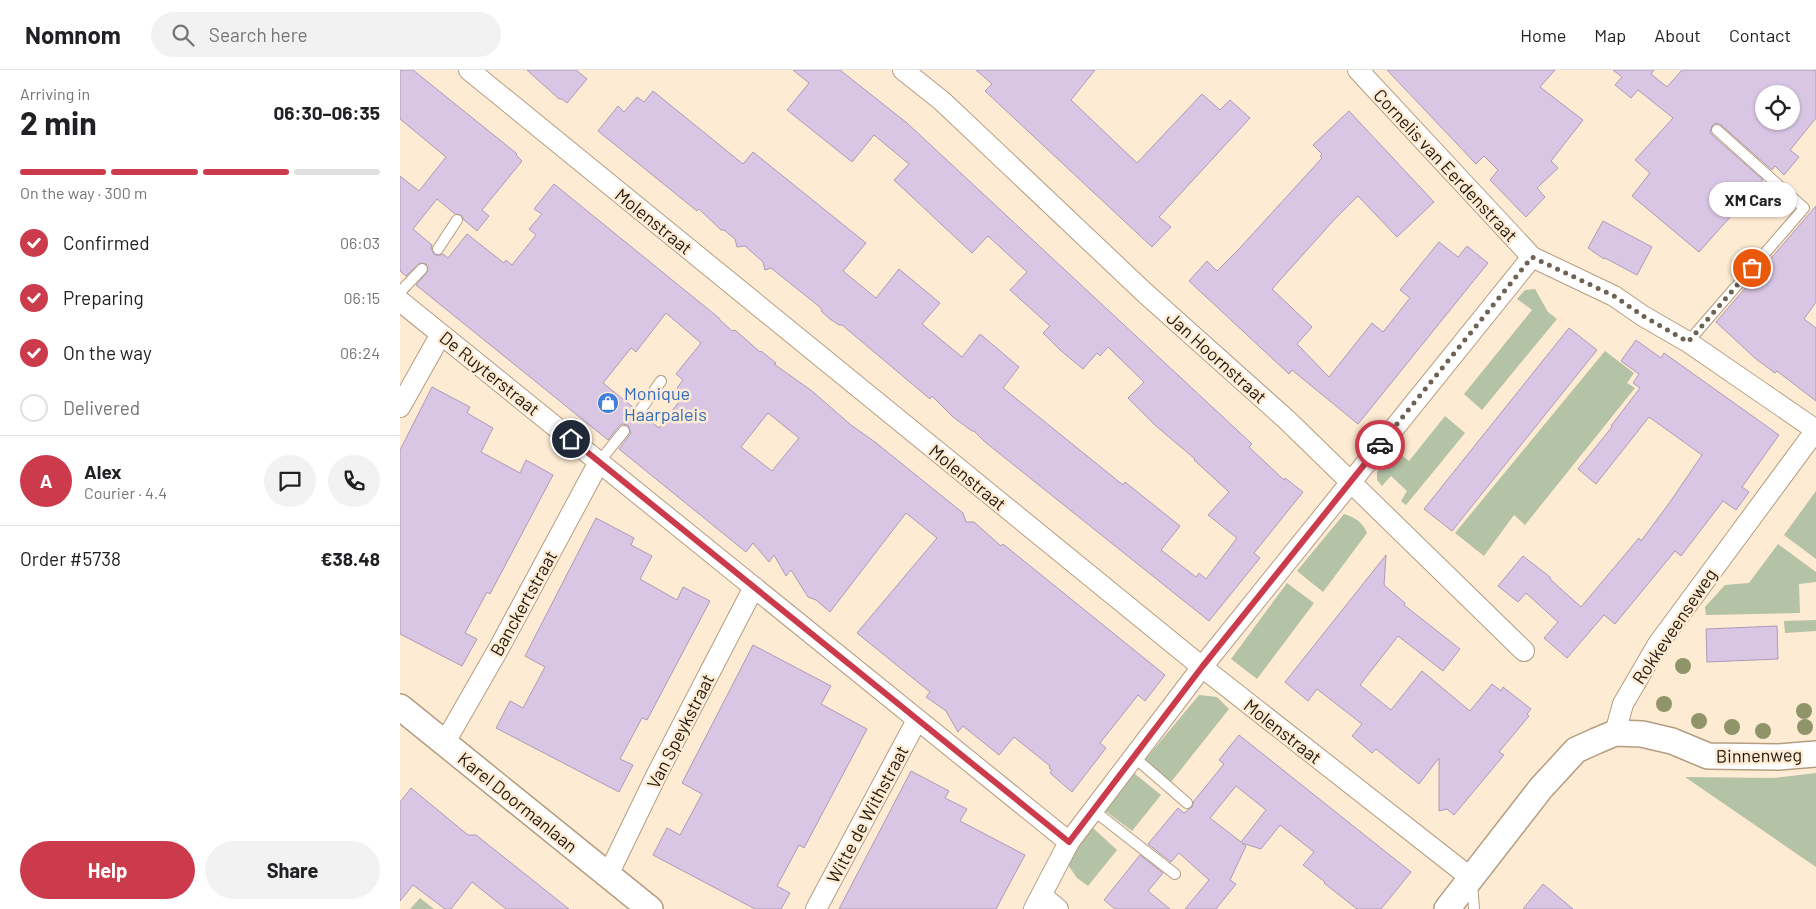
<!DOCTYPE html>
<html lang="en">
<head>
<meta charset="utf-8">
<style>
  body { margin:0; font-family:Barlow,sans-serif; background:#f2f2f2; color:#202124; height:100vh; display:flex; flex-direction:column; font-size:19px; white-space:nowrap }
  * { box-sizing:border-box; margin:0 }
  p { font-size:16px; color:#757577 }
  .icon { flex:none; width:28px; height:28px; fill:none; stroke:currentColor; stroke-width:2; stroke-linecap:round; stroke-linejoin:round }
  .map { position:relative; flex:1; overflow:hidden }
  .drawer { display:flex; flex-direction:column; background:#fff; width:400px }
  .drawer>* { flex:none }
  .fabs { position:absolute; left:1355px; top:15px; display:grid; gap:10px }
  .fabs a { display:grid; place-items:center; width:45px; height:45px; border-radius:50%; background:#fff; box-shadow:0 1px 4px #0004; font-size:25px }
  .pin { position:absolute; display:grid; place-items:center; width:42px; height:42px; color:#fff; margin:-21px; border:2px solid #fff; border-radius:50%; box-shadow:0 1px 5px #0007 }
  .courier { position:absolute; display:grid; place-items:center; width:50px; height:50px; margin:-25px; border:4px solid #cb3b4c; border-radius:50%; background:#fff; color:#222; box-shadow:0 1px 6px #0007 }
  .bubble { position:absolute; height:35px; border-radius:18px; background:#fff; box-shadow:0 1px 4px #0004; font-size:16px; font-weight:700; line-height:35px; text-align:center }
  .overview em { font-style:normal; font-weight:700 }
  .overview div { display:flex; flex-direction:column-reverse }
  .overview { display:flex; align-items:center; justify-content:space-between; height:85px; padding:0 20px }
  h1 { font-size:32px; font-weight:700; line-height:38px }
  .bar { display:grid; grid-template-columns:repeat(4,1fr); gap:8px 5px; align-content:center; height:60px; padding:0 20px }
  .bar i { height:6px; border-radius:4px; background:#e0e0e0 }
  .bar .on { background:#cb3b4c }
  .bar p { grid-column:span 4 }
  .line { display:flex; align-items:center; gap:12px; padding:0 20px; border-top:1px solid #e0e0e0 }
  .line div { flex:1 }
  .round { display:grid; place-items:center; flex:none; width:52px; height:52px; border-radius:26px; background:#f2f2f2 }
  ol { padding:0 20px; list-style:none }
  li { display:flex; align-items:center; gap:15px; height:55px }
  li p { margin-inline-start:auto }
  li .icon { padding:5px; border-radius:50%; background:#cb3b4c; color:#fff; stroke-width:4 }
  li:last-child { color:#757577 }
  li i { width:28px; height:28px; border:2px solid #e0e0e0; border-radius:50% }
  .primary-button { display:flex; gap:10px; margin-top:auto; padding:10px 20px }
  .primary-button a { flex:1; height:58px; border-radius:30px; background:#cb3b4c; color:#fff; font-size:20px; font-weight:700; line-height:58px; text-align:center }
  .primary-button a+a { background:#f2f2f2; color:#202124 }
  header { display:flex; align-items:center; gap:30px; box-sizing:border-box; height:70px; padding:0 25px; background:#fff; border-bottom:1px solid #e0e0e0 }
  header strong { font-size:24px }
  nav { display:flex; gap:28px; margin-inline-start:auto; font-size:18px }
  .search { width:350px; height:45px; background:#f2f2f2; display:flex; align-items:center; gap:12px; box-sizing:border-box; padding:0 18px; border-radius:28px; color:#757577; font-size:19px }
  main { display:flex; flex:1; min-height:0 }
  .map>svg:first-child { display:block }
  .green { fill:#b4c2a6 }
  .building { fill:#d9c6e5; stroke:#ad9ab8; fill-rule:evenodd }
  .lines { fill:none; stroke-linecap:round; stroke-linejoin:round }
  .service-casing { stroke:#b49d81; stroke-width:12 }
  .minor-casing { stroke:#b49d81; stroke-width:22 }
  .tertiary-casing { stroke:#b49d81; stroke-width:28 }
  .service { stroke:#fff; stroke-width:10 }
  .minor { stroke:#fff; stroke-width:20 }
  .tertiary { stroke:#fff; stroke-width:25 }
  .tree { fill:#8f9469 }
  .done { stroke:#6e6253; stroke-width:5; stroke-dasharray:0 9 }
  .route { stroke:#cb3b4c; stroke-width:6 }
  .labels { text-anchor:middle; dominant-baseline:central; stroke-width:5; stroke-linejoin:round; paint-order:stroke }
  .street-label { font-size:18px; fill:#21190e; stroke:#feebd3 }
  .shop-label { font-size:18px; fill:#366cbe; stroke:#feebd3; text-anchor:start }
</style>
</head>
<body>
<header>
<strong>Nomnom</strong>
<div class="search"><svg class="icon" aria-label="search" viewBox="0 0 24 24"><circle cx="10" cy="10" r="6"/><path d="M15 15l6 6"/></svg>Search here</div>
<nav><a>Home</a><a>Map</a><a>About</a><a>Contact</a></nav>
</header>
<main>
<section class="drawer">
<div class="overview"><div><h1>2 min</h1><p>Arriving in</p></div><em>06:30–06:35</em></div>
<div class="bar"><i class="on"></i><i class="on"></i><i class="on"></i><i></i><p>On the way · 300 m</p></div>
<ol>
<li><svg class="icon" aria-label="check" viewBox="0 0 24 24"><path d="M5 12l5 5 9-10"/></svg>Confirmed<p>06:03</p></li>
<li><svg class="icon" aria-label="check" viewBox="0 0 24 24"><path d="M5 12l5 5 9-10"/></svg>Preparing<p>06:15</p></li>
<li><svg class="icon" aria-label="check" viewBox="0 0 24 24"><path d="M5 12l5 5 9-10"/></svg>On the way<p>06:24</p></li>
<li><i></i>Delivered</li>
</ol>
<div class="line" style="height:90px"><b class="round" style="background:#cb3b4c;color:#fff">A</b><div><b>Alex</b><p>Courier · 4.4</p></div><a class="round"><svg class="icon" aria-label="chat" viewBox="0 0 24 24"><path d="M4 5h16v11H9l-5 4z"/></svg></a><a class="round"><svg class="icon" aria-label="phone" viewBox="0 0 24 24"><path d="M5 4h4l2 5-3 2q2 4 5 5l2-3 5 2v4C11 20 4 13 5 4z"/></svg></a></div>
<div class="line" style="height:65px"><div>Order #5738</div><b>€38.48</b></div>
<div class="primary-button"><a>Help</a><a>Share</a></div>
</section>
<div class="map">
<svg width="1416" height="839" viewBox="0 0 1416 839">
  <rect width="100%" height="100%" fill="#feebd3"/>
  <path class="green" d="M 1135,219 L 1148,242 L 1157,249 L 1082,340 L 1064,324 L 1132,240 L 1117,229 L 1125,220 Z
    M 1205,281 L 1234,303 L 1227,313 L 1235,318 L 1125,455 L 1114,445 L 1084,486 L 1055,463 Z
    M 1045,346 L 1065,363 L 1006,435 L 1001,431 L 1007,421 L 991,406 L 982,416 L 977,410 L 977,402 L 995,380 L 1009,391 Z
    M 1416,421 L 1416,489 L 1384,465 Z
    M 944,444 C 954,447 963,452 967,463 L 923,522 L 897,501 Z
    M 1378,474 L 1416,502 L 1416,512 L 1399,514 L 1400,543 L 1306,545 L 1305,537 L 1325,515 L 1349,513 Z
    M 887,513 L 914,533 L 857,609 L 831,589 Z
    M 1416,550 L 1416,561 L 1385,563 L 1384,551 Z
    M 799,625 L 817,627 L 829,639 L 771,712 L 744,691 Z
    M 734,703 L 761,725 L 732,761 L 704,740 Z
    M 1416,703 L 1416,797 L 1285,707 L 1373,708 Z
    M 692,757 L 717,780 L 688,816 L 677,808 L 666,792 Z
    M 20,828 L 34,839 L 10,839 Z"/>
  <path class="building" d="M 0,0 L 13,0 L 116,83 L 117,86 L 122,91 L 82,140 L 89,146 L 77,161 L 64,150 L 61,145 L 55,144 L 37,129 L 13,159 L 32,175 L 31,179 L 34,184 L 38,186 L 43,184 L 48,188 L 67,164 L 104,193 L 106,190 L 112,195 L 136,165 L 129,159 L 142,144 L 134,139 L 154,114 L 319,248 L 320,250 L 332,261 L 335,260 L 360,282 L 361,281 L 376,293 L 374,294 L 412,321 L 451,355 L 475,372 L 563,443 L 566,452 L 574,452 L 601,476 L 603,474 L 765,605 L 745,631 L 738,625 L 700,673 L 706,678 L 672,722 L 650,703 L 652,700 L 649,698 L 650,696 L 614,667 L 599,685 L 563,656 L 558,662 L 546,641 L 526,627 L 530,622 L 457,563 L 537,468 L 506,443 L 430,542 L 416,530 L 408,527 L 391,500 L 386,506 L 374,485 L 369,492 L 353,473 L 346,482 L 219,379 L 231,363 L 228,355 L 222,354 L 219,356 L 208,370 L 16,215 L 28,201 L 26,194 L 20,193 L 6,206 L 0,201 L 0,106 L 19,121 L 46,87 L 0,49 ZM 266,243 L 301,273 L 276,304 L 283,310 L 277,318 L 285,324 L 259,358 L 244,346 L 239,349 L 235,347 L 232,342 L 234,338 L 203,313 L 231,278 L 236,282 ZM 368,343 L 399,368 L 372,401 L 341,377 Z
    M 127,0 L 176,0 L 187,9 L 167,33 L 162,29 L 159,29 Z
    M 393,0 L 440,0 L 507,53 L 852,374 L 849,377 L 884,410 L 885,408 L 903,422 L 854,483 L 860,488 L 809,551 L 585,372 L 574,361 L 572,361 L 553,347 L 532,326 L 530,329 L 442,255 L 439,255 L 430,249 L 422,242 L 421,238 L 371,198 L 365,200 L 363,192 L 345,176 L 337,177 L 335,169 L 324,160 L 321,160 L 299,139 L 297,141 L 198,61 L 218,36 L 224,42 L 237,27 L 244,32 L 253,21 L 343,94 L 353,82 L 466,173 L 443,201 L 476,228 L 499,199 L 540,233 L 522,254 L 562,287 L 580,264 L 619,297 L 603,318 L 723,415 L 725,412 L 780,456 L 761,480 L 796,507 L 799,503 L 806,509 L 837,468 L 808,445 L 829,422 L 794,390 L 795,389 L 756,356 L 728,328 L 744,312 L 708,277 L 700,286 L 697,283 L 683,299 L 660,280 L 643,263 L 650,256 L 610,220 L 627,202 L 588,166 L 572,183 L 494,110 L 509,94 L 474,65 L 452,92 L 387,40 L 409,13 Z
    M 576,0 L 695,0 L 671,30 L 737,93 L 802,24 L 820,40 L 830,30 L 850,48 L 759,147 L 771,157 L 752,177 L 585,21 L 592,14 Z
    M 987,0 L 1155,0 L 1140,17 L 1183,50 L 1151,91 L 1158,98 L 1137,118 L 1145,127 L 1126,147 L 1090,110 L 1098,100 L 1084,86 L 1076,94 Z
    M 1213,0 L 1254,0 L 1251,4 L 1267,17 L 1282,0 L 1416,0 L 1416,48 L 1390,80 L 1399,87 L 1384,105 L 1375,96 L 1372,100 L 1321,55 L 1315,53 L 1312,56 L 1310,62 L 1312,65 L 1363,110 L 1299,182 L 1232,126 L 1250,103 L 1235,90 L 1273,48 L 1238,20 L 1231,28 L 1215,15 L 1222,7 ZM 1364,24 L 1391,24 L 1391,51 L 1364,51 Z
    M 949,41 L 1034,132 L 997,167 L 958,126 L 934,150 L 872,219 L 912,257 L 897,274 L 929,307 L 972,253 L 983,262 L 1010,228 L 1000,220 L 1039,172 L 1058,187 L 1067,176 L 1088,193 L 958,354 L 892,300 L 889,304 L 789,211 L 807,191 L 817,201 L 838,180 L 922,88 L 920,86 L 922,84 L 913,75 Z
    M 1416,136 L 1416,232 L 1404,249 L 1416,258 L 1416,331 L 1377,301 L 1375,303 L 1356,289 L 1316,252 Z
    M 1203,151 L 1252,177 L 1237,205 L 1205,188 L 1204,189 L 1188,178 Z
    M 1169,258 L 1197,280 L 1052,461 L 1024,439 Z
    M 1236,270 L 1261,288 L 1264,283 L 1379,365 L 1342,417 L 1349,422 L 1336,440 L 1323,431 L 1281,486 L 1275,481 L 1215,554 L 1204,545 L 1167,588 L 1144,568 L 1158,552 L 1126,523 L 1118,532 L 1098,516 L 1123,486 L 1150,507 L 1151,510 L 1181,537 L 1239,468 L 1241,471 L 1270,432 L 1302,385 L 1249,347 L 1196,414 L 1178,399 L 1212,357 L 1211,356 L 1240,318 L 1233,313 L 1239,304 L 1221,291 Z
    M 32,317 L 70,337 L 67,343 L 93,358 L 81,382 L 120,403 L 126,390 L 153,405 L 90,524 L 87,522 L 65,563 L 77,569 L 62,596 L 0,564 L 0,380 Z
    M 196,448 L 234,468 L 231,475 L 252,486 L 240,509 L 277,530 L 283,517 L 310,531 L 247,650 L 242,648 L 220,689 L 233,695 L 219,722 L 96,658 L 110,631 L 123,638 L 145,597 L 125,586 Z
    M 986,485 L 984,515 L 1005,533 L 1004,535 L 1060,579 L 1043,601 L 998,566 L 960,615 L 991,640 L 1022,601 L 1070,641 L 1092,614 L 1101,621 L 1103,617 L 1131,639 L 1127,644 L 1129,646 L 1099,682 L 1104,685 L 1054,745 L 1047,739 L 1039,741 L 1039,688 L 1019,714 L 976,679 L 972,683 L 952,666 L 962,654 L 917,619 L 908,631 L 885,612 Z
    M 1377,556 L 1378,589 L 1307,592 L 1306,559 Z
    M 353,575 L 431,616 L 421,634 L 467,659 L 404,778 L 399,775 L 377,816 L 390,823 L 381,839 L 355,839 L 253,785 L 267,758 L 280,765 L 302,724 L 282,713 Z
    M 839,665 L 1011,802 L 981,839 L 957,839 L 924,813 L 925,812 L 903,795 L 914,782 L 880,755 L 861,779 L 842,773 L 846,776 L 830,810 L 836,814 L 816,839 L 785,839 L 809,810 L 779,783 L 771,792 L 748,774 L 778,738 L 784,743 L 792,737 L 794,731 L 824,694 L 819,690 ZM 836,716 L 866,740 L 841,772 L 810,748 Z
    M 511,701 L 549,721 L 545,728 L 567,739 L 560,751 L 625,785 L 596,839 L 439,839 Z
    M 11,718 L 68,765 L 76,765 L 169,839 L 106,839 L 72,812 L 51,839 L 45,839 L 13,815 L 0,831 L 0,732 Z
    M 740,785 L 763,803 L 748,821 L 770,839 L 715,839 L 704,830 Z
    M 1143,814 L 1173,839 L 1123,839 Z"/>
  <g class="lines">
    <g class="service-casing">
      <path id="service" d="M 38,179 L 57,150
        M 0,222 L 22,199
        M 1288,272 L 1404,138 L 1317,60
        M 239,342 L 261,311
        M 199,392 L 224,361
        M 734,687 L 787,733
        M 693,740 L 775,804
        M 1072,813 L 1074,839"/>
    </g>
    <g class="minor-casing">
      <path id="minor" d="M 69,0 L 802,597 L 1071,808
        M 503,0 L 542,31 L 745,223 L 887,350 L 1124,581
        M 958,0 L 1132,187 L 1214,226 L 1243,246 L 1288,272 L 1416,360
        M 0,231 L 669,772
        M 0,337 L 41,264
        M 1215,663 L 1223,634 L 1258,574 L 1416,360
        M 44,674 L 99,578 L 199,392
        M 208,805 L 257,704 L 354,517
        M 642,826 L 658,839
        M 416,839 L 517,650
        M 634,839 L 669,772 L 802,597 L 1132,187"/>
    </g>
    <g class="tertiary-casing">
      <path id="tertiary" d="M 0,637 L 250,839
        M 1047,839 L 1141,718 L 1176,680 L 1196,671 L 1215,663 L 1242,664 L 1272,671 L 1308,686 L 1378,687 L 1416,684"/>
    </g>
    <use href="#service" class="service"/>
    <use href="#minor" class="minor"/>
    <use href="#tertiary" class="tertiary"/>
  </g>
  <g class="tree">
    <circle cx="1283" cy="596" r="8"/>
    <circle cx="1264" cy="634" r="8"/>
    <circle cx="1404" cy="641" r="8"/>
    <circle cx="1299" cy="651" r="8"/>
    <circle cx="1332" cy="657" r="8"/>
    <circle cx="1405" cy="657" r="8"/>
    <circle cx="1363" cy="661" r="8"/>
  </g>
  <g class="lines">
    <path class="done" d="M 980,375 L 1132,187 L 1214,226 L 1243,246 L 1288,272 L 1352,198"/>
    <path class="route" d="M 171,369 L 669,772 L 802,597 L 980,375"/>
  </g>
  <defs>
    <g id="shop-disc" transform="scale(1.125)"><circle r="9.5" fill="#3f7fe0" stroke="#feebd3"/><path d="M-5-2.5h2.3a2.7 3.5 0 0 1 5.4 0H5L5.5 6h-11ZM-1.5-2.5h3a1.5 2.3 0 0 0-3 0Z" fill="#fff"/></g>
  </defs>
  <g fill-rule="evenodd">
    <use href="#shop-disc" x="208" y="333"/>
  </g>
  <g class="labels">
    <g class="street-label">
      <text transform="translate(1046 95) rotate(47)">Cornelis van Eerdenstraat</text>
      <text transform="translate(254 151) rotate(39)">Molenstraat</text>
      <text transform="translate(817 287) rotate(42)">Jan Hoornstraat</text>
      <text transform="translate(90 303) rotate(39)">De Ruyterstraat</text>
      <text transform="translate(568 407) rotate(39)">Molenstraat</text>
      <text transform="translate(123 533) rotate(-61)">Banckertstraat</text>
      <text transform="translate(1274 556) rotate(-56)">Rokkeveenseweg</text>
      <text transform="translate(280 661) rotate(-63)">Van Speykstraat</text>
      <text transform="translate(883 661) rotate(38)">Molenstraat</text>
      <text transform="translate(1359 685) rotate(-1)">Binnenweg</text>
      <text transform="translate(118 732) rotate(39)">Karel Doormanlaan</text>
      <text transform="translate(467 744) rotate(-62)">Witte de Withstraat</text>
    </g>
    <g class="shop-label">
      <text x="224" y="323">Monique<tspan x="224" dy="21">Haarpaleis</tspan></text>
    </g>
  </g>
</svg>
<div class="fabs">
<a><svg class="icon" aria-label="locate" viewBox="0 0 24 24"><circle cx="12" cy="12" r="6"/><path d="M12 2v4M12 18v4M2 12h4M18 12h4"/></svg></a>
</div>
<div class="pin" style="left:1352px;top:198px;background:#ea580c"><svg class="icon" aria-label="bag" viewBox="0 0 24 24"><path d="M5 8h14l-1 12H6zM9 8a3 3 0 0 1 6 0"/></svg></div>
<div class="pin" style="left:171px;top:369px;background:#1f2937"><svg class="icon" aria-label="home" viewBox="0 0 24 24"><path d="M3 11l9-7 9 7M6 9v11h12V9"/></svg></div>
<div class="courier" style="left:980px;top:375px"><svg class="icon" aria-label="car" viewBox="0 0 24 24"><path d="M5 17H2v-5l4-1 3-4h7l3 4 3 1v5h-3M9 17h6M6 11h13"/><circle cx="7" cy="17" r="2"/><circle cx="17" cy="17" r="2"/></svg></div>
<div class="bubble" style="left:1309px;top:112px;width:88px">XM Cars</div>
</div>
</main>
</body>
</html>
